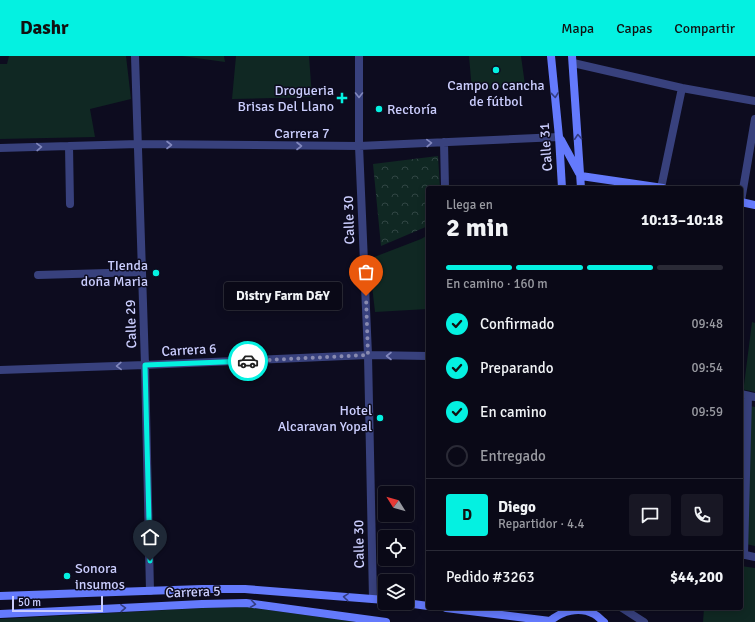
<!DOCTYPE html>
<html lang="es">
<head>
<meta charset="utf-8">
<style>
  body { margin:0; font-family:Signika,sans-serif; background:#181724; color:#f1f3f6; height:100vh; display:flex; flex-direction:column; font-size:15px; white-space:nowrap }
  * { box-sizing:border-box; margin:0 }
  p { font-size:13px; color:#999aa1 }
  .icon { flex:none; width:22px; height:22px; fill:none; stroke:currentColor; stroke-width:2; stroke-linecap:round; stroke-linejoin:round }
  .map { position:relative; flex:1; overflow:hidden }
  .drawer { position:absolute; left:426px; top:130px; width:317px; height:424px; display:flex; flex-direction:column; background:#0a0917; border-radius:4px; box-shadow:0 2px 10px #0003,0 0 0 1px #2a2a36 }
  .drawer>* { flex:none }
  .needle { width:26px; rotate:307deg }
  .fabs { position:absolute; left:378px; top:430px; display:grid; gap:8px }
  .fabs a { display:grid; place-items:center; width:36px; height:36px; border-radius:4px; background:#0a0917; box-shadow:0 2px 10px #0003,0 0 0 1px #2a2a36; font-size:20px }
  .scale { position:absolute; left:12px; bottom:10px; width:91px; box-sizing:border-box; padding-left:4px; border:2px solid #cbcefe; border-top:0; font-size:11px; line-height:14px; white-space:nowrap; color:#cbcefe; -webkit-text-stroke:3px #0d0c1f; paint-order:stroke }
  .pin { position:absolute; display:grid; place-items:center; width:34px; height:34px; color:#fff; margin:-41px -17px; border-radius:50% 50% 50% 0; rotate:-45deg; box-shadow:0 0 4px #0007 }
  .pin .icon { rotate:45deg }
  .courier { position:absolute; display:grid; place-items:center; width:40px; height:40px; margin:-20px; border:3px solid #04f1e1; border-radius:50%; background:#fff; color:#222; box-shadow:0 1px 5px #0007 }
  .bubble { position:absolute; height:28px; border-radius:4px; background:#0a0917; box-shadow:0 2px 10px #0003,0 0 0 1px #2a2a36; font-size:13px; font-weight:700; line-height:28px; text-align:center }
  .headline em { font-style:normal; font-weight:700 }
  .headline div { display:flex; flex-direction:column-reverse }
  .headline { display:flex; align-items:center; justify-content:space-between; height:68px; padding:0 20px }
  h1 { font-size:26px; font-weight:700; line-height:30px }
  .bar { display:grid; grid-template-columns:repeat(4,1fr); gap:6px 4px; align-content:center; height:48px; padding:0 20px }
  .bar i { height:5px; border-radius:3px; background:#2a2a36 }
  .bar .on { background:#04f1e1 }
  .bar p { grid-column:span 4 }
  .line { display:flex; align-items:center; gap:10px; padding:0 20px; border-top:1px solid #2a2a36 }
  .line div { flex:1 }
  .round { display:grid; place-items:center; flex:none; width:42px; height:42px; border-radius:4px; background:#181724 }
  ol { padding:0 20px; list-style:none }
  li { display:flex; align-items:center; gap:12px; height:44px }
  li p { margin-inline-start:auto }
  li .icon { padding:4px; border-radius:50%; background:#04f1e1; color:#111; stroke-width:4 }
  li:last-child { color:#999aa1 }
  li i { width:22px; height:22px; border:2px solid #2a2a36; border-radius:50% }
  header { display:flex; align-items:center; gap:24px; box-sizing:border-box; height:56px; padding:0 20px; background:#04f1e1; color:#111 }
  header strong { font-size:19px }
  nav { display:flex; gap:22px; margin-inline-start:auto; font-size:14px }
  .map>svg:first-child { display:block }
  .green { fill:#102823 }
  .forest { fill:url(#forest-crowns) }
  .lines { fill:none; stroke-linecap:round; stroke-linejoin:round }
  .street { stroke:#38417d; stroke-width:8 }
  .secondary { stroke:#647afc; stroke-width:8 }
  .oneway { stroke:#8288be }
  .oneway2 { stroke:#343d82 }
  .done { stroke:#888ab0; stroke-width:4; stroke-dasharray:0 7.2 }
  .route { stroke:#04f1e1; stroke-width:5 }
  .poi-dot { fill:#04f1e1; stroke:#0d0c1f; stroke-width:1.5 }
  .labels { text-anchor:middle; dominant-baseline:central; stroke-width:3; stroke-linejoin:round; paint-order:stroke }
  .poi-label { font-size:14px; fill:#cbcefe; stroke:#0d0c1f; text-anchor:end }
  .street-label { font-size:14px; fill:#cbcefe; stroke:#0d0c1f }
</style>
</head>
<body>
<header>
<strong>Dashr</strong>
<nav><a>Mapa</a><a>Capas</a><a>Compartir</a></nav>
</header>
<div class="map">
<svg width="755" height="566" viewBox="0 0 755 566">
  <defs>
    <pattern id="forest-crowns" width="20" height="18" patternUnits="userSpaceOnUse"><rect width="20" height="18" fill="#102823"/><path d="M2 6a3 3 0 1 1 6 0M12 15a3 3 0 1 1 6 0" fill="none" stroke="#314644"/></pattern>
  </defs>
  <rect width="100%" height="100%" fill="#0d0c1f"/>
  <path class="green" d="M 9,0 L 126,0 L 131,43 L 90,53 L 95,81 L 0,83 L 0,8 L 7,8 Z
    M 182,0 L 224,0 L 225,6 Z
    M 236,0 L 309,0 L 312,41 L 232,43 Z
    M 469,0 L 521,0 L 525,29 L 472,35 Z
    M 428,179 L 428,253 L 375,256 L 369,203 L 421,183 Z
    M 752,266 L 755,267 L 755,336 L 741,333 L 741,329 L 744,329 Z
    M 741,348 L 755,351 L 755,490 L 741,487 Z
    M 741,510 L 755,512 L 755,566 L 703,566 L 704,552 L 741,552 Z
    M 247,551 L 356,566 L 0,566 L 0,563 L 203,552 Z"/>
  <path class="forest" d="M 438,100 L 440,132 L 428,132 L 428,170 L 381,190 L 373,108 Z"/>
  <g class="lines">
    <path class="street" d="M 135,0 L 145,309 L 150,535
      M 359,0 L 359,90 L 368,299 L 373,543
      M 573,7 L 682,32 L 755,45
      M 444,86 L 445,132
      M 69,90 L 70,148
      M 0,92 L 138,88 L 359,90 L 559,81
      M 661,132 L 682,32
      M 741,145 L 755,63
      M 38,219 L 142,216
      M 0,314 L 145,309 L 368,299 L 428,300
      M 741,338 L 755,341
      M 741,498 L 755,501
      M 744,499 L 748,340
      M 622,552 L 644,566"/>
    <path class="secondary" d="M 551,0 L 559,81 L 562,132
      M 572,0 L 581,132
      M 561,84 L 579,117
      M 581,120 L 663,132
      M 741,146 L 755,149
      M 0,540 L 202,533 L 245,533 L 385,544
      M 406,547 L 428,550
      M 446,552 L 550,565
      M 0,558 L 202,548 L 246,547 L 386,566
      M 549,566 C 561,555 579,550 594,558 C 598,560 601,564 604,566"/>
  </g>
  <defs><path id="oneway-chevron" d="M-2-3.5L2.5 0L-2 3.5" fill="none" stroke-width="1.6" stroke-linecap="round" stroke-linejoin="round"/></defs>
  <g class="oneway">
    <use href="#oneway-chevron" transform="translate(359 39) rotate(90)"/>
    <use href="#oneway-chevron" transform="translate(429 87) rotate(-2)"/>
    <use href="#oneway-chevron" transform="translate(169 89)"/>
    <use href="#oneway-chevron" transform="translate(299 90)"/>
    <use href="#oneway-chevron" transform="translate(39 91) rotate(-2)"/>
    <use href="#oneway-chevron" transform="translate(389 300) rotate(-180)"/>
    <use href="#oneway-chevron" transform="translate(119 310) rotate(178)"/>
  </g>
  <g class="oneway2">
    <use href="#oneway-chevron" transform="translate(555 39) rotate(84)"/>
    <use href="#oneway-chevron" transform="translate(578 81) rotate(-94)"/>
    <use href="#oneway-chevron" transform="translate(346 541) rotate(-175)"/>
    <use href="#oneway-chevron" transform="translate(253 548) rotate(8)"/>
    <use href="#oneway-chevron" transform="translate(123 552) rotate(-3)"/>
  </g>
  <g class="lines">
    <path class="done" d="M 248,305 L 368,299 L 366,240"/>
    <path class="route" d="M 150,505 L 145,309 L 248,305"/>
  </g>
  <g class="poi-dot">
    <circle cx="496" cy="14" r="4"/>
    <path d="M340 36h4v4h4v4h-4v4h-4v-4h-4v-4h4z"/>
    <circle cx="379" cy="53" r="4"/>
    <circle cx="156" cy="217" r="4"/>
    <circle cx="380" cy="362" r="4"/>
    <circle cx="67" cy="520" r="4"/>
  </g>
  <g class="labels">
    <g class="poi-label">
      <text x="496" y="29" text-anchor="middle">Campo o cancha<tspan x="496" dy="16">de fútbol</tspan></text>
      <text x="334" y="34">Drogueria<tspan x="334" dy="16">Brisas Del Llano</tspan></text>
      <text x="387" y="53" text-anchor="start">Rectoría</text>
      <text x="148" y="209">TIenda<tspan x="148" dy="16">doña Maria</tspan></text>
      <text x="372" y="354">Hotel<tspan x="372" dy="16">Alcaravan Yopal</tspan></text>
      <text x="75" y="512" text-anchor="start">Sonora<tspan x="75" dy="16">insumos</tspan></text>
    </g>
    <g class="street-label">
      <text x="302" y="77">Carrera 7</text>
      <text transform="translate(546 91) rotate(-94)">Calle 31</text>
      <text transform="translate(349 164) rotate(-92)">Calle 30</text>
      <text transform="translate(131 268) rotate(-92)">Calle 29</text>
      <text transform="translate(189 294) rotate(-3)">Carrera 6</text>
      <text transform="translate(359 488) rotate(-91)">Calle 30</text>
      <text transform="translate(193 536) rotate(-2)">Carrera 5</text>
    </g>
  </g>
</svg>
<div class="fabs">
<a><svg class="needle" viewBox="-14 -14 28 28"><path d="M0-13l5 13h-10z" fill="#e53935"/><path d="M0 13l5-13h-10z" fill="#999aa1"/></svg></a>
<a><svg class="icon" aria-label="locate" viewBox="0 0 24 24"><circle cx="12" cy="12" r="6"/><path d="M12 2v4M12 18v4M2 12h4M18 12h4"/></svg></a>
<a><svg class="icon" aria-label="layers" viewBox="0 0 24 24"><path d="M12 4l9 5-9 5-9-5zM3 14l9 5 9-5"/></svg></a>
</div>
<div class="scale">50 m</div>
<div class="pin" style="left:366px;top:240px;background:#ea580c"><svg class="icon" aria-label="bag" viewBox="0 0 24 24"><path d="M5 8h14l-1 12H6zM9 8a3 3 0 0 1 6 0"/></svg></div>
<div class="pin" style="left:150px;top:505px;background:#1f2937"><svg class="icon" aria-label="home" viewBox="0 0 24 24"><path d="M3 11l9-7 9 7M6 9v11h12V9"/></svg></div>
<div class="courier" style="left:248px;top:305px"><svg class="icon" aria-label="car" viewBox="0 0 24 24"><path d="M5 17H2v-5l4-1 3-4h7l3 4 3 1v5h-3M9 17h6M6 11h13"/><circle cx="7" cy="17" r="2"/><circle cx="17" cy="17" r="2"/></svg></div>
<div class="bubble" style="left:224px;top:226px;width:118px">Distry Farm D&amp;Y</div>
<section class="drawer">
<div class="headline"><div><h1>2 min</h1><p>Llega en</p></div><em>10:13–10:18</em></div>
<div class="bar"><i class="on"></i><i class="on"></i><i class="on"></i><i></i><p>En camino · 160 m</p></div>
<ol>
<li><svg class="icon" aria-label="check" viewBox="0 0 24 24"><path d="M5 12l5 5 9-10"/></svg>Confirmado<p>09:48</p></li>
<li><svg class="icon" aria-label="check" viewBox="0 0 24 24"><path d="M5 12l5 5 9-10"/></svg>Preparando<p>09:54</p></li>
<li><svg class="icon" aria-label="check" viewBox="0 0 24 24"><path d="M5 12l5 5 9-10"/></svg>En camino<p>09:59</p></li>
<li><i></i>Entregado</li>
</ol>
<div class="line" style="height:72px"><b class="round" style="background:#04f1e1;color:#111">D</b><div><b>Diego</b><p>Repartidor · 4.4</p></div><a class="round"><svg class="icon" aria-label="chat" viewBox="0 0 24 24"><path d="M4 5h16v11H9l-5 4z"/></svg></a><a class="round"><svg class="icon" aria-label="phone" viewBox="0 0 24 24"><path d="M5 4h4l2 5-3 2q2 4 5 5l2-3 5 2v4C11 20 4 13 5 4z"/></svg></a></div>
<div class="line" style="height:52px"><div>Pedido #3263</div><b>$44,200</b></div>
</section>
</div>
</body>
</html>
